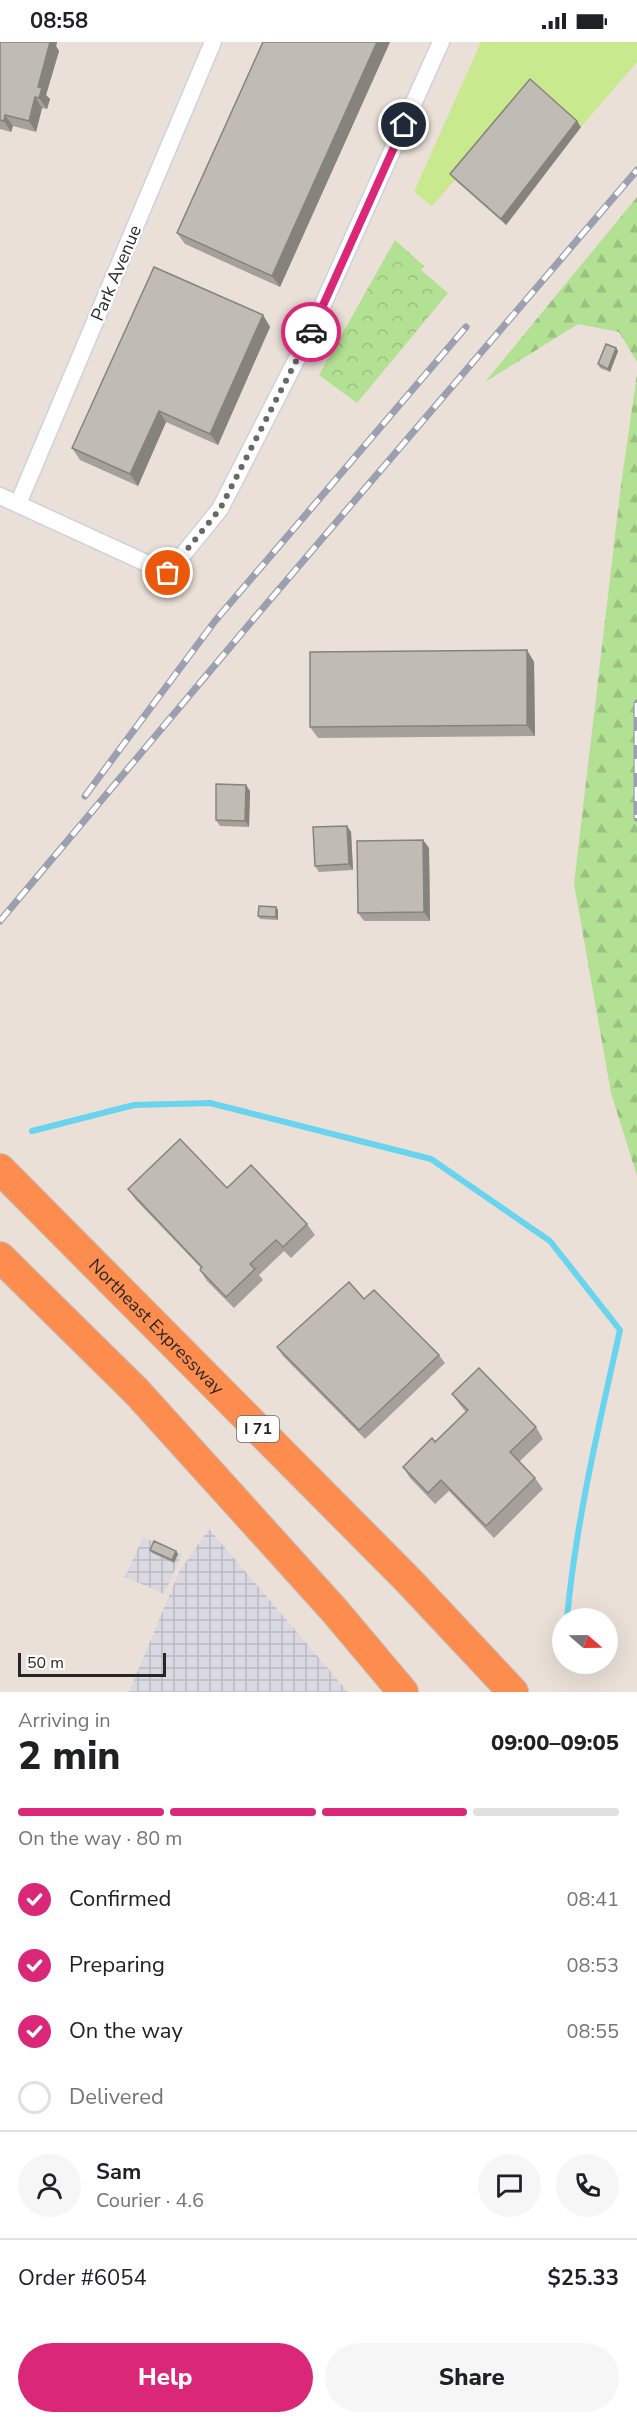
<!DOCTYPE html>
<html lang="en">
<head>
<meta charset="utf-8">
<style>
  body { margin:0; font-family:"Nunito Sans",sans-serif; background:#f6f6f6; color:#202124; height:100vh; display:flex; flex-direction:column; font-size:22px; white-space:nowrap }
  * { box-sizing:border-box; margin:0 }
  p { font-size:20px; color:#757577 }
  .icon { flex:none; width:33px; height:33px; fill:none; stroke:currentColor; stroke-width:2; stroke-linecap:round; stroke-linejoin:round }
  .map { position:relative; height:1650px; overflow:hidden }
  .drawer { display:flex; flex-direction:column; background:#fff; flex:1 }
  .drawer>* { flex:none }
  .needle { width:39px; rotate:110deg }
  .fabs { position:absolute; left:552px; top:1566px; display:grid; gap:12px }
  .fabs a { display:grid; place-items:center; width:66px; height:66px; border-radius:50%; background:#fff; box-shadow:0 6px 24px #0002; font-size:30px }
  .scale { position:absolute; left:18px; bottom:15px; width:148px; box-sizing:border-box; padding-left:6px; border:3px solid #262626; border-top:0; font-size:16px; line-height:21px; white-space:nowrap; color:#262626; -webkit-text-stroke:4px #fff; paint-order:stroke }
  .pin { position:absolute; display:grid; place-items:center; width:51px; height:51px; color:#fff; margin:-26px; border:3px solid #fff; border-radius:50%; box-shadow:0 2px 6px #0007 }
  .courier { position:absolute; display:grid; place-items:center; width:60px; height:60px; margin:-30px; border:4px solid #db2777; border-radius:50%; background:#fff; color:#222; box-shadow:0 2px 8px #0007 }
  .summary em { font-style:normal; font-weight:800 }
  .summary div { display:flex; flex-direction:column-reverse }
  .summary { display:flex; align-items:center; justify-content:space-between; height:102px; padding:0 18px }
  h1 { font-size:39px; font-weight:800; line-height:45px }
  .bar { display:grid; grid-template-columns:repeat(4,1fr); gap:9px 6px; align-content:center; height:72px; padding:0 18px }
  .bar i { height:8px; border-radius:4px; background:#e0e0e0 }
  .bar .selected { background:#db2777 }
  .bar p { grid-column:span 4 }
  .line { display:flex; align-items:center; gap:15px; padding:0 18px; border-top:2px solid #e0e0e0 }
  .line div { flex:1 }
  .round { display:grid; place-items:center; flex:none; width:63px; height:63px; border-radius:32px; background:#f6f6f6 }
  ol { padding:0 18px; list-style:none }
  li { display:flex; align-items:center; gap:18px; height:66px }
  li p { margin-inline-start:auto }
  li .icon { padding:6px; border-radius:50%; background:#db2777; color:#fff; stroke-width:4 }
  li:last-child { color:#757577 }
  li i { width:33px; height:33px; border:3px solid #e0e0e0; border-radius:50% }
  .cta { display:flex; gap:12px; margin-top:auto; padding:12px 18px }
  .cta a { flex:1; height:69px; border-radius:36px; background:#db2777; color:#fff; font-size:24px; font-weight:800; line-height:69px; text-align:center }
  .cta a+a { background:#f6f6f6; color:#202124 }
  .status { display:flex; justify-content:space-between; align-items:center; height:42px; padding:0 30px; background:#fff; direction:ltr }
  .status svg { height:16px; fill:currentColor }
  .map>svg:first-child { display:block }
  .industrial { fill:url(#industrial-grid) }
  .forest { fill:url(#forest-firs) }
  .park { fill:url(#park-crowns) }
  .pitch { fill:#c9e98e }
  .lines { fill:none; stroke-linecap:round; stroke-linejoin:round }
  .stream { stroke:#69d4ed; stroke-width:6 }
  .street-casing { stroke:#cdd2e0; stroke-width:19 }
  .highway-casing { stroke:#c2c2c2; stroke-width:32 }
  .street { stroke:#fff; stroke-width:16 }
  .highway { stroke:#fd8d4f; stroke-width:30 }
  .rail-casing { stroke:#9ba0b1; stroke-width:7 }
  .rail { stroke:#fff; stroke-width:4.5; stroke-dasharray:14; stroke-linecap:butt }
  .wall { fill:#a5a19a }
  .shaded-wall { fill:#86837d }
  .building { fill:#c0bbb3; stroke:#86837d; stroke-width:1.5 }
  .done { stroke:#6b6764; stroke-width:6; stroke-dasharray:0 10.8 }
  .route { stroke:#db2777; stroke-width:8 }
  .labels { text-anchor:middle; dominant-baseline:central; stroke-width:5; stroke-linejoin:round; paint-order:stroke }
  .shield { fill:#fff; stroke:#676767; stroke-width:1.5 }
  .shield-label { font-size:16px; font-weight:bold; fill:#262626 }
  .street-label { font-size:18px; fill:#262626; stroke:#fff }
</style>
</head>
<body>
<div class="status"><b>08:58</b><svg viewBox="0 0 49 12"><path d="M0 12V9h3v3zM5 12V6h3v6zM10 12V3h3v9zM15 12V0h3v12zM26 1h20v11H26zM47 4h2v5h-2z"/></svg></div>
<div class="map">
<svg width="637" height="1650" viewBox="0 0 637 1650">
  <defs>
    <pattern id="industrial-grid" width="8" height="8" patternUnits="userSpaceOnUse" patternTransform="scale(1.5)"><rect width="8" height="8" fill="#dad9e1"/><path d="M0 4h8M4 0v8" fill="none" stroke="#bbbac1"/></pattern>
    <pattern id="forest-firs" width="22" height="20" patternUnits="userSpaceOnUse" patternTransform="scale(1.5)"><rect width="22" height="20" fill="#b3e193"/><path d="M5 1l3.5 6h-7zM16 11l3.5 6h-7z" fill="#9ac17f"/></pattern>
    <pattern id="park-crowns" width="20" height="18" patternUnits="userSpaceOnUse" patternTransform="scale(1.5)"><rect width="20" height="18" fill="#b3e193"/><path d="M2 6a3 3 0 1 1 6 0M12 15a3 3 0 1 1 6 0" fill="none" stroke="#9ac17f"/></pattern>
  </defs>
  <rect width="100%" height="100%" fill="#eae0d7"/>
  <path class="industrial" d="M 209,1487 L 348,1650 L 129,1650 L 179,1530 Z
    M 143,1495 L 182,1512 L 164,1552 L 125,1535 Z"/>
  <path class="forest" d="M 637,155 L 637,320 L 619,290 L 578,282 L 485,340 Z
    M 637,332 L 637,1134 L 611,1051 L 574,842 L 621,443 Z"/>
  <path class="park" d="M 395,198 L 424,224 L 421,228 L 448,251 L 357,361 L 319,333 Z"/>
  <path class="pitch" d="M 481,0 L 637,0 L 637,20 L 581,85 L 455,138 L 432,164 L 414,150 Z"/>
  <g class="lines">
    <path class="stream" d="M 32,1089 L 134,1063 L 210,1061 L 431,1117 L 550,1199 L 620,1288 C 599,1383 576,1479 567,1576"/>
    <g class="street-casing">
      <path id="street" d="M 0,454 L 168,531 L 220,467 L 311,289 L 441,0
        M 18,462 L 213,0"/>
    </g>
    <g class="highway-casing">
      <g id="highway">
        <path id="s1" d="M 0,1127 L 408,1538 L 513,1650"/>
        <path d="M 0,1215 L 137,1350 L 334,1568 L 403,1650"/>
      </g>
    </g>
    <use href="#street" class="street"/>
    <use href="#highway" class="highway"/>
    <g class="rail-casing">
      <path id="rail" d="M 637,661 L 637,776
        M 85,754 L 215,579 L 466,285
        M 0,879 L 257,573 L 637,128"/>
    </g>
    <use href="#rail" class="rail"/>
  </g>
  <path class="wall" d="M 0,0 L 57,0 L 56,4 L 59,9 L 46,53 L 50,57 L 47,67 L 42,66 L 36,90 L 13,84 L 11,90 L 0,87 Z
    M 263,0 L 390,0 L 280,245 L 185,202 L 177,191 Z
    M 581,85 L 506,183 L 455,138 L 450,132 Z
    M 263,273 L 270,285 L 218,403 L 166,380 L 138,444 L 80,418 L 72,406 Z
    M 616,306 L 618,309 L 610,330 L 600,326 L 598,322 Z
    M 527,608 L 534,620 L 535,694 L 318,696 L 310,685 Z
    M 246,743 L 250,749 L 249,785 L 220,784 L 216,778 Z
    M 347,784 L 351,790 L 353,828 L 319,830 L 315,824 Z
    M 423,798 L 429,806 L 430,879 L 364,879 L 358,871 Z
    M 276,865 L 278,868 L 278,878 L 260,877 L 258,874 Z
    M 227,1146 L 307,1182 L 315,1193 L 291,1216 L 284,1209 L 259,1233 L 263,1238 L 234,1266 L 207,1239 L 200,1228 L 201,1226 L 136,1158 L 128,1147 Z
    M 364,1257 L 439,1313 L 445,1321 L 365,1397 L 283,1314 L 277,1305 Z
    M 452,1352 L 536,1385 L 543,1397 L 519,1420 L 535,1436 L 543,1447 L 494,1496 L 449,1449 L 435,1462 L 410,1436 L 403,1425 L 435,1400 L 466,1370 L 460,1363 Z
    M 150,1508 L 176,1509 L 178,1512 L 174,1521 L 152,1511 Z"/>
  <path class="shaded-wall" d="M 48,0 L 57,0 L 56,4 L 59,9 L 46,53 L 50,57 L 47,67 L 39,56 L 38,45 Z
    M 377,0 L 390,0 L 280,245 L 272,234 Z
    M 35,55 L 42,66 L 36,90 L 29,79 Z
    M 5,73 L 13,84 L 11,90 L 4,79 Z
    M 577,79 L 581,85 L 506,183 L 501,177 Z
    M 263,273 L 270,285 L 218,403 L 210,392 Z
    M 616,306 L 618,309 L 610,330 L 608,327 Z
    M 159,369 L 166,380 L 138,444 L 130,432 Z
    M 527,608 L 534,620 L 535,694 L 527,683 Z
    M 246,743 L 250,749 L 249,785 L 245,779 Z
    M 347,784 L 351,790 L 353,828 L 349,822 Z
    M 423,798 L 429,806 L 430,879 L 424,870 Z
    M 276,865 L 278,868 L 278,878 L 276,875 Z
    M 176,1509 L 178,1512 L 174,1521 L 172,1518 Z"/>
  <path class="building" d="M 0,0 L 50,0 L 38,45 L 42,46 L 39,56 L 35,55 L 29,79 L 5,73 L 4,79 L 0,78 Z
    M 263,0 L 377,0 L 272,234 L 177,191 Z
    M 530,37 L 577,79 L 501,177 L 450,132 Z
    M 154,225 L 263,273 L 210,392 L 159,369 L 130,432 L 72,406 Z
    M 606,302 L 616,306 L 608,327 L 598,322 Z
    M 527,608 L 527,683 L 310,685 L 310,610 Z
    M 216,742 L 246,743 L 245,779 L 216,778 Z
    M 347,784 L 349,822 L 315,824 L 313,785 Z
    M 423,798 L 424,870 L 358,871 L 357,799 Z
    M 259,864 L 276,865 L 276,875 L 258,874 Z
    M 180,1097 L 227,1146 L 251,1123 L 307,1182 L 283,1205 L 276,1198 L 250,1222 L 255,1227 L 226,1255 L 200,1228 L 202,1225 L 128,1147 Z
    M 349,1240 L 364,1257 L 374,1248 L 439,1313 L 359,1388 L 277,1305 Z
    M 479,1326 L 536,1385 L 510,1410 L 535,1436 L 486,1484 L 441,1438 L 428,1451 L 403,1425 L 432,1396 L 435,1400 L 468,1368 L 452,1352 Z
    M 154,1499 L 176,1509 L 172,1518 L 150,1508 Z"/>
  <g class="lines">
    <path class="done" d="M 168,531 L 220,467 L 311,290"/>
    <path class="route" d="M 311,290 L 404,83"/>
  </g>
  <g class="labels">
    <rect class="shield" x="237" y="1374" width="42" height="26" rx="4.5"/>
    <g class="shield-label">
      <text x="258" y="1387">I 71</text>
    </g>
    <g class="street-label">
      <text transform="translate(116 231) rotate(-67)">Park Avenue</text>
      <text stroke="none"><textPath href="#s1" startOffset="222">Northeast Expressway</textPath></text>
    </g>
  </g>
</svg>
<div class="fabs">
<a><svg class="needle" viewBox="-14 -14 28 28"><path d="M0-13l5 13h-10z" fill="#e53935"/><path d="M0 13l5-13h-10z" fill="#757577"/></svg></a>
</div>
<div class="scale">50 m</div>
<div class="pin" style="left:168px;top:531px;background:#ea580c"><svg class="icon" aria-label="bag" viewBox="0 0 24 24"><path d="M5 8h14l-1 12H6zM9 8a3 3 0 0 1 6 0"/></svg></div>
<div class="pin" style="left:404px;top:83px;background:#1f2937"><svg class="icon" aria-label="home" viewBox="0 0 24 24"><path d="M3 11l9-7 9 7M6 9v11h12V9"/></svg></div>
<div class="courier" style="left:311px;top:290px"><svg class="icon" aria-label="car" viewBox="0 0 24 24"><path d="M5 17H2v-5l4-1 3-4h7l3 4 3 1v5h-3M9 17h6M6 11h13"/><circle cx="7" cy="17" r="2"/><circle cx="17" cy="17" r="2"/></svg></div>
</div>
<section class="drawer">
<div class="summary"><div><h1>2 min</h1><p>Arriving in</p></div><em>09:00–09:05</em></div>
<div class="bar"><i class="selected"></i><i class="selected"></i><i class="selected"></i><i></i><p>On the way · 80 m</p></div>
<ol>
<li><svg class="icon" aria-label="check" viewBox="0 0 24 24"><path d="M5 12l5 5 9-10"/></svg>Confirmed<p>08:41</p></li>
<li><svg class="icon" aria-label="check" viewBox="0 0 24 24"><path d="M5 12l5 5 9-10"/></svg>Preparing<p>08:53</p></li>
<li><svg class="icon" aria-label="check" viewBox="0 0 24 24"><path d="M5 12l5 5 9-10"/></svg>On the way<p>08:55</p></li>
<li><i></i>Delivered</li>
</ol>
<div class="line" style="height:108px"><a class="round"><svg class="icon" aria-label="person" viewBox="0 0 24 24"><circle cx="12" cy="8" r="4"/><path d="M4 21q1-7 8-7t8 7"/></svg></a><div><b>Sam</b><p>Courier · 4.6</p></div><a class="round"><svg class="icon" aria-label="chat" viewBox="0 0 24 24"><path d="M4 5h16v11H9l-5 4z"/></svg></a><a class="round"><svg class="icon" aria-label="phone" viewBox="0 0 24 24"><path d="M5 4h4l2 5-3 2q2 4 5 5l2-3 5 2v4C11 20 4 13 5 4z"/></svg></a></div>
<div class="line" style="height:78px"><div>Order #6054</div><b>$25.33</b></div>
<div class="cta"><a>Help</a><a>Share</a></div>
</section>
</body>
</html>
